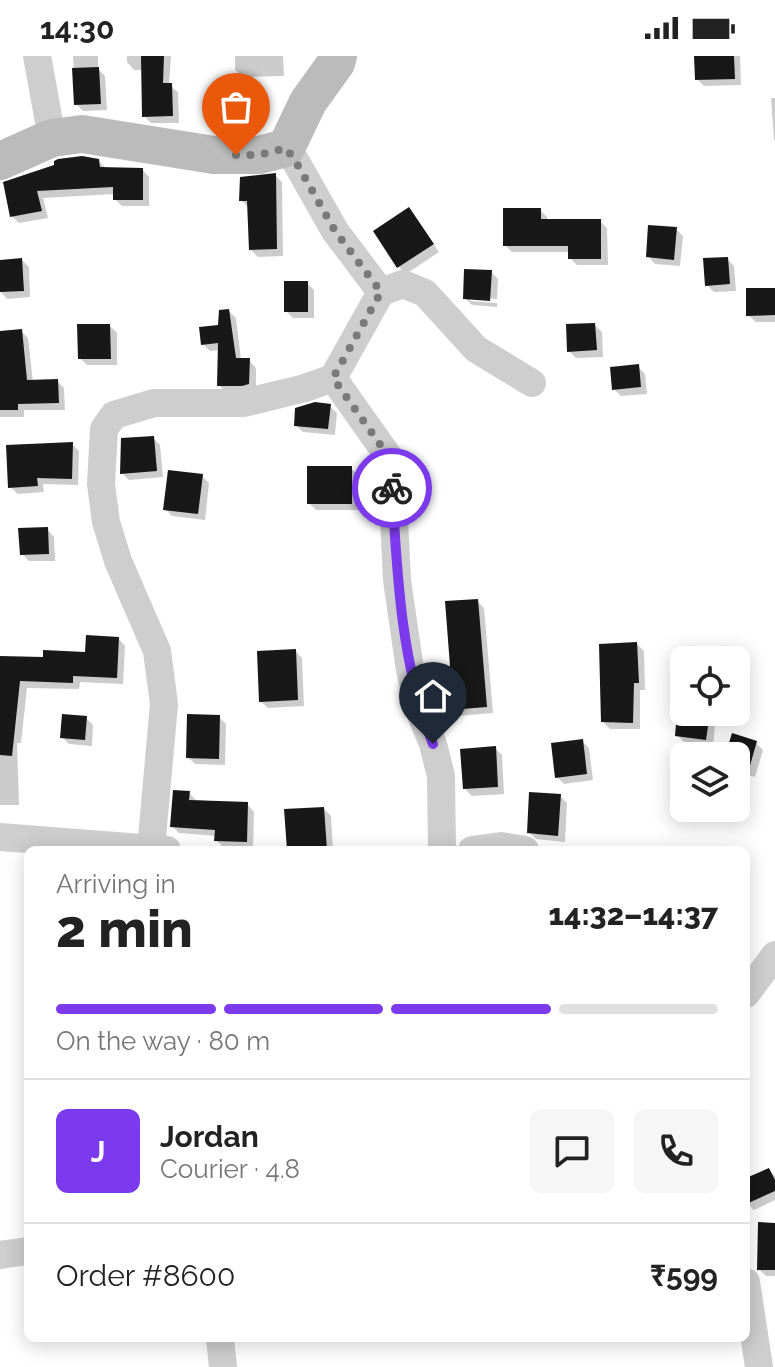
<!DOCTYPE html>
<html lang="en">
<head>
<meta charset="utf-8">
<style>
  body { margin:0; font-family:Raleway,sans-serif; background:#f6f6f6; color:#222; height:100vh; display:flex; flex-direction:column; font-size:30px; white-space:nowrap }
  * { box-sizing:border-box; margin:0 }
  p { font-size:26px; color:#767676 }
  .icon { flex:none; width:44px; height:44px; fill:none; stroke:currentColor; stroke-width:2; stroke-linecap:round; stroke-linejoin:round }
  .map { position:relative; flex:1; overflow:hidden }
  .details { position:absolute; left:24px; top:790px; width:726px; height:496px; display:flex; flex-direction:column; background:#fff; border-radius:12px; box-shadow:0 4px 20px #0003 }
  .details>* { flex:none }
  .buttons { position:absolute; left:670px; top:590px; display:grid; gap:16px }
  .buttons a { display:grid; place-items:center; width:80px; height:80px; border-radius:12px; background:#fff; box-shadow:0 4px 20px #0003; font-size:40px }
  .pin { position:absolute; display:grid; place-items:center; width:68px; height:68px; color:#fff; margin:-82px -34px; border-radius:50% 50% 50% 0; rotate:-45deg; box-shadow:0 0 8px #0007 }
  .pin .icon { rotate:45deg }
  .courier { position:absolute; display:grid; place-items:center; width:80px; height:80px; margin:-40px; border:6px solid #7c3aed; border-radius:50%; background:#fff; color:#222; box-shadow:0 2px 10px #0007 }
  .overview em { font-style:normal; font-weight:800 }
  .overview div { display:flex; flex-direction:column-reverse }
  .overview { display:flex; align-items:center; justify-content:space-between; height:136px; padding:0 32px }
  h1 { font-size:52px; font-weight:800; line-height:60px }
  .bar { display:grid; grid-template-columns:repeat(4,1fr); gap:12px 8px; align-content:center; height:96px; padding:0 32px }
  .bar i { height:10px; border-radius:6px; background:#e0e0e0 }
  .bar .on { background:#7c3aed }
  .bar p { grid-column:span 4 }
  .line { display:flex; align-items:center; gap:20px; padding:0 32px; border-top:2px solid #e0e0e0 }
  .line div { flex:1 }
  .round { display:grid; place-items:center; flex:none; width:84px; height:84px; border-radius:12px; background:#f6f6f6 }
  .status { display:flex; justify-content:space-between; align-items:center; height:56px; padding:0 40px; background:#fff; direction:ltr }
  .status svg { height:22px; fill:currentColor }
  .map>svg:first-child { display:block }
  .shadow { fill:#0003 }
  .building { fill:#181818 }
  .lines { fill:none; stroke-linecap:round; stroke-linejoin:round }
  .street { stroke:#cecece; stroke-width:28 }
  .secondary { stroke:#bbb; stroke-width:38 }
  .done { stroke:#797979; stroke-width:8; stroke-dasharray:0 14.4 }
  .route { stroke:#7c3aed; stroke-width:10 }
</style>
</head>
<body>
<div class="status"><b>14:30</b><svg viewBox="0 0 49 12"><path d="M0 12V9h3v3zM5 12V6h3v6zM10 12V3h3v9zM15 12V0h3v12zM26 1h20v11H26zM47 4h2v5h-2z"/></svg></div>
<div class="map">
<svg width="775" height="1311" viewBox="0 0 775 1311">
  <rect width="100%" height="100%" fill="#fff"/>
  <path class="shadow" d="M 73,0 L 98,0 L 98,13 L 105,20 L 107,54 L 83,55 L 76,48 Z
    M 127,0 L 171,0 L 169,29 L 178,36 L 179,67 L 151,67 L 144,60 L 143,14 L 134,14 L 127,6 Z
    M 235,0 L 283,0 L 284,20 L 243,21 L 235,14 Z
    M 696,0 L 740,0 L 741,29 L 704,30 L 697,23 Z
    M 771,42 L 775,42 L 775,84 L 774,84 Z
    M 98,105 L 107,113 L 142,113 L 149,121 L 149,150 L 122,150 L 115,143 L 115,138 L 43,142 L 48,162 L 19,167 L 12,160 L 56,110 Z
    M 275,119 L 282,126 L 283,200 L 258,201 L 251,194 L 248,151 L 241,144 Z
    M 409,154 L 439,196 L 406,218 L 399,211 Z
    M 540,154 L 547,161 L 547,165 L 600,165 L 607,172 L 608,209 L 577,209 L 570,202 L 570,196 L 512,196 L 505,189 Z
    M 676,173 L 683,180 L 680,210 L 655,208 L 648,200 Z
    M 727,203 L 734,210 L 736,235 L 714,236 L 707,229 Z
    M 22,204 L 29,211 L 30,241 L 7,243 L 0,235 L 0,206 Z
    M 491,216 L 498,223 L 497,243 L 470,241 L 470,245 L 497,247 L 497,251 L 472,249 L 465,242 Z
    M 307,227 L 314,234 L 314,262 L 293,262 L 286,255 Z
    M 775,234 L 775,266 L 756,266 L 748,259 Z
    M 229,255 L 236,262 L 241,304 L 249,304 L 256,312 L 256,335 L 226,336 L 219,329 L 220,294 L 210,295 L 203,288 L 220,271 Z
    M 595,269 L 602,276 L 603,301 L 576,302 L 569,295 Z
    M 110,270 L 117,277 L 117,309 L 87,309 L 80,302 Z
    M 21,275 L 28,282 L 33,326 L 57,325 L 64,332 L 65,354 L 24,354 L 24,361 L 0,361 L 0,277 Z
    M 638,311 L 645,318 L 647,338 L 621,340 L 614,333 Z
    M 329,350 L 337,357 L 335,379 L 303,376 L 296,369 Z
    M 153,382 L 160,389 L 163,421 L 129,424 L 122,417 Z
    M 72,388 L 79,395 L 78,429 L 43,428 L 44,436 L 18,438 L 10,431 Z
    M 351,412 L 358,419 L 358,454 L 316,454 L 309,447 Z
    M 202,420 L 209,427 L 205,464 L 172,460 L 165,453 Z
    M 47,473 L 54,481 L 55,505 L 29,505 L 22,498 Z
    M 477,545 L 484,552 L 493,657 L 458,660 L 451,653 L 452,612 Z
    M 118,582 L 125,590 L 123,628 L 80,626 L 79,633 L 27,632 L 21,687 L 17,687 L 19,749 L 0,749 L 0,602 L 45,603 L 87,598 Z
    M 637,588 L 644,595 L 645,634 L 640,634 L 640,673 L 610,673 L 603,666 Z
    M 295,595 L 302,602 L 304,650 L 268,652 L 260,645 Z
    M 680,648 L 684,649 L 684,656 L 714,656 L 716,659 L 713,690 L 684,686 L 677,679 Z
    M 219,661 L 226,668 L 225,709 L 195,708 L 188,701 Z
    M 86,662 L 93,669 L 92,690 L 69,688 L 62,681 Z
    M 582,685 L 589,692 L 593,724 L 564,728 L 557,721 Z
    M 756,687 L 763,694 L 755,721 L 736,716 L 736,700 L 727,700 Z
    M 495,692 L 502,699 L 504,738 L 472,740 L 464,732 Z
    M 189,737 L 196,744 L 247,748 L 254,756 L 253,792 L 223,791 L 216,784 L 216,780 L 179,777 L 172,770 Z
    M 560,740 L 567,747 L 565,786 L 536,783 L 529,776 Z
    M 324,753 L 331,760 L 333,794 L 289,794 Z
    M 769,1114 L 775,1120 L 775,1144 L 754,1154 L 746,1146 L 746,1124 Z
    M 775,1169 L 775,1220 L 766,1220 L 759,1213 Z"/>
  <path class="building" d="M 141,0 L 164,0 L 163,27 L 172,27 L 173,60 L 142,61 Z
    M 694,0 L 734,0 L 735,23 L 695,24 Z
    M 99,11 L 101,48 L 74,49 L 72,12 Z
    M 82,100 L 99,103 L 100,111 L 143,112 L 143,144 L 113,144 L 113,131 L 37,135 L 42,155 L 10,161 L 3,126 L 54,109 L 54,105 L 58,103 Z
    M 276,117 L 277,193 L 249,194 L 247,145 L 239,145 L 240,121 Z
    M 409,151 L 434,188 L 397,212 L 373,175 Z
    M 503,152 L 541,152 L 541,163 L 601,163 L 601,203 L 568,203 L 568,190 L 503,190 Z
    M 648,169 L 677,171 L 674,204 L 646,201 Z
    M 728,201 L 730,228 L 705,230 L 703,202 Z
    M 22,202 L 24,235 L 0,236 L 0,204 Z
    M 464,213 L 492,214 L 490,245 L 463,243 Z
    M 284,225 L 308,225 L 308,256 L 284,256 Z
    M 746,232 L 775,232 L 775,259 L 746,260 Z
    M 229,253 L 236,302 L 250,302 L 249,328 L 242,330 L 217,330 L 218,287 L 201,289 L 199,271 L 218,269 L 219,254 Z
    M 595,267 L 597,294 L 567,296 L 566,268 Z
    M 77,268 L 110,268 L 111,303 L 78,303 Z
    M 22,273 L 27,324 L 58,323 L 59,347 L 18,348 L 18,354 L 0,354 L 0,275 Z
    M 639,308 L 641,331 L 612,334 L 610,311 Z
    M 315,346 L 331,348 L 328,373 L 294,370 L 295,352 Z
    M 154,380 L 157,415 L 120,418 L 121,382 Z
    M 73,386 L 72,423 L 37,422 L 38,430 L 8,432 L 6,389 Z
    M 307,410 L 352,410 L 352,448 L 307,448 Z
    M 168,414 L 203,418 L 198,458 L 163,454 Z
    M 48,471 L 49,498 L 20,499 L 18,472 Z
    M 478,543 L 487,651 L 449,654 L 446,610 L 450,610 L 445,545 Z
    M 86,579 L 119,581 L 117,622 L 73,620 L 73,627 L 20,625 L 12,700 L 0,699 L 0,600 L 43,601 L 43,594 L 85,596 Z
    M 637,586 L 639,627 L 634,627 L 633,667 L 601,666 L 599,588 Z
    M 296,593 L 298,644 L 259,646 L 257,595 Z
    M 677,656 L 710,656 L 706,684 L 675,680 Z
    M 62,658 L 87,660 L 85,684 L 60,682 Z
    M 187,658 L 220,659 L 219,703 L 186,702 Z
    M 732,677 L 757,685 L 741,741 L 736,740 L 736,700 L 725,700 Z
    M 583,683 L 587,718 L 555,722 L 551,687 Z
    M 496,690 L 498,731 L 463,733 L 460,693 Z
    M 173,734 L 190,735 L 189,744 L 248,746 L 247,786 L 214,785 L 215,774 L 170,771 Z
    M 529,736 L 561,738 L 558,780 L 527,777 Z
    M 324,751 L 327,794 L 287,794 L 284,753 Z
    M 769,1112 L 775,1124 L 775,1135 L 746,1148 L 746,1122 Z
    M 758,1166 L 775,1167 L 775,1214 L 757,1214 Z"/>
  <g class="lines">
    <path class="street" d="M 37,0 L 52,82
      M 286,92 L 296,106 L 335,175 L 381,236 L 333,322 L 391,404 L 397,524 L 410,614 L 419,654 L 433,688 L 441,720 L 442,794
      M 381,236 L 403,228 L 425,237 L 476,293 L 532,327
      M 0,781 L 167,794
      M 151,793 L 164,648 L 157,595 L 118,505 L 106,466 L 101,428 L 104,373 L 114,359 L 154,347 L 244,347 L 305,332 L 333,322
      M 472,794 L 501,790 L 525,794
      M 746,938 L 775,899
      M 0,1199 L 28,1195
      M 746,1226 L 759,1311
      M 220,1282 L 223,1311"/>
    <path class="secondary" d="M 0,105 L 52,82 L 82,78 L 214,99 L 259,99 L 286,92 L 308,46 L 336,7 L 338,0"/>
  </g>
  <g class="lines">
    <path class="done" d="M 236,99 L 259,99 L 286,92 L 296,106 L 335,175 L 381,236 L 333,322 L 391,404 L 392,432"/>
    <path class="route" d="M 392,432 C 397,518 401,608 433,688"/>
  </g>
</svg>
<div class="buttons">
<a><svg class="icon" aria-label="locate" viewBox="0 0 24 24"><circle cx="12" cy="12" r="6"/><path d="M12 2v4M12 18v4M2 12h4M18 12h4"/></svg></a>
<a><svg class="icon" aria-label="layers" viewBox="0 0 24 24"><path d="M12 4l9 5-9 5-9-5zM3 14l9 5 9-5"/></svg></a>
</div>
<div class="pin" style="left:236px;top:99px;background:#ea580c"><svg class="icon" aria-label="bag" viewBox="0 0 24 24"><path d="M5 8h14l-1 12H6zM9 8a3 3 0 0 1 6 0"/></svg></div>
<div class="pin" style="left:433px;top:688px;background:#1f2937"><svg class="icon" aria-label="home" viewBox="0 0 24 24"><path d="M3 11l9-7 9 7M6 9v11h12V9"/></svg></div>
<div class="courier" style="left:392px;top:432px"><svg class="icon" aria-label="bike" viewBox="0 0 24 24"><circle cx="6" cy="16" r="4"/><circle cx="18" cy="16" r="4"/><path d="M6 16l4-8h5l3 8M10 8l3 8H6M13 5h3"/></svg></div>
<section class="details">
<div class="overview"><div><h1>2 min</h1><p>Arriving in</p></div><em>14:32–14:37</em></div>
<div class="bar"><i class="on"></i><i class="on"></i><i class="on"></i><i></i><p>On the way · 80 m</p></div>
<div class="line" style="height:144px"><b class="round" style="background:#7c3aed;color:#fff">J</b><div><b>Jordan</b><p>Courier · 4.8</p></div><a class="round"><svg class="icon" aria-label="chat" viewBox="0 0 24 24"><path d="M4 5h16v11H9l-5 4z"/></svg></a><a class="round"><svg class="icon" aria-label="phone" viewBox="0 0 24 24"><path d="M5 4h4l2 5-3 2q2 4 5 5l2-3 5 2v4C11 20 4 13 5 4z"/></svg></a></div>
<div class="line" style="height:104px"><div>Order #8600</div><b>₹599</b></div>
</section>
</div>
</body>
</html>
